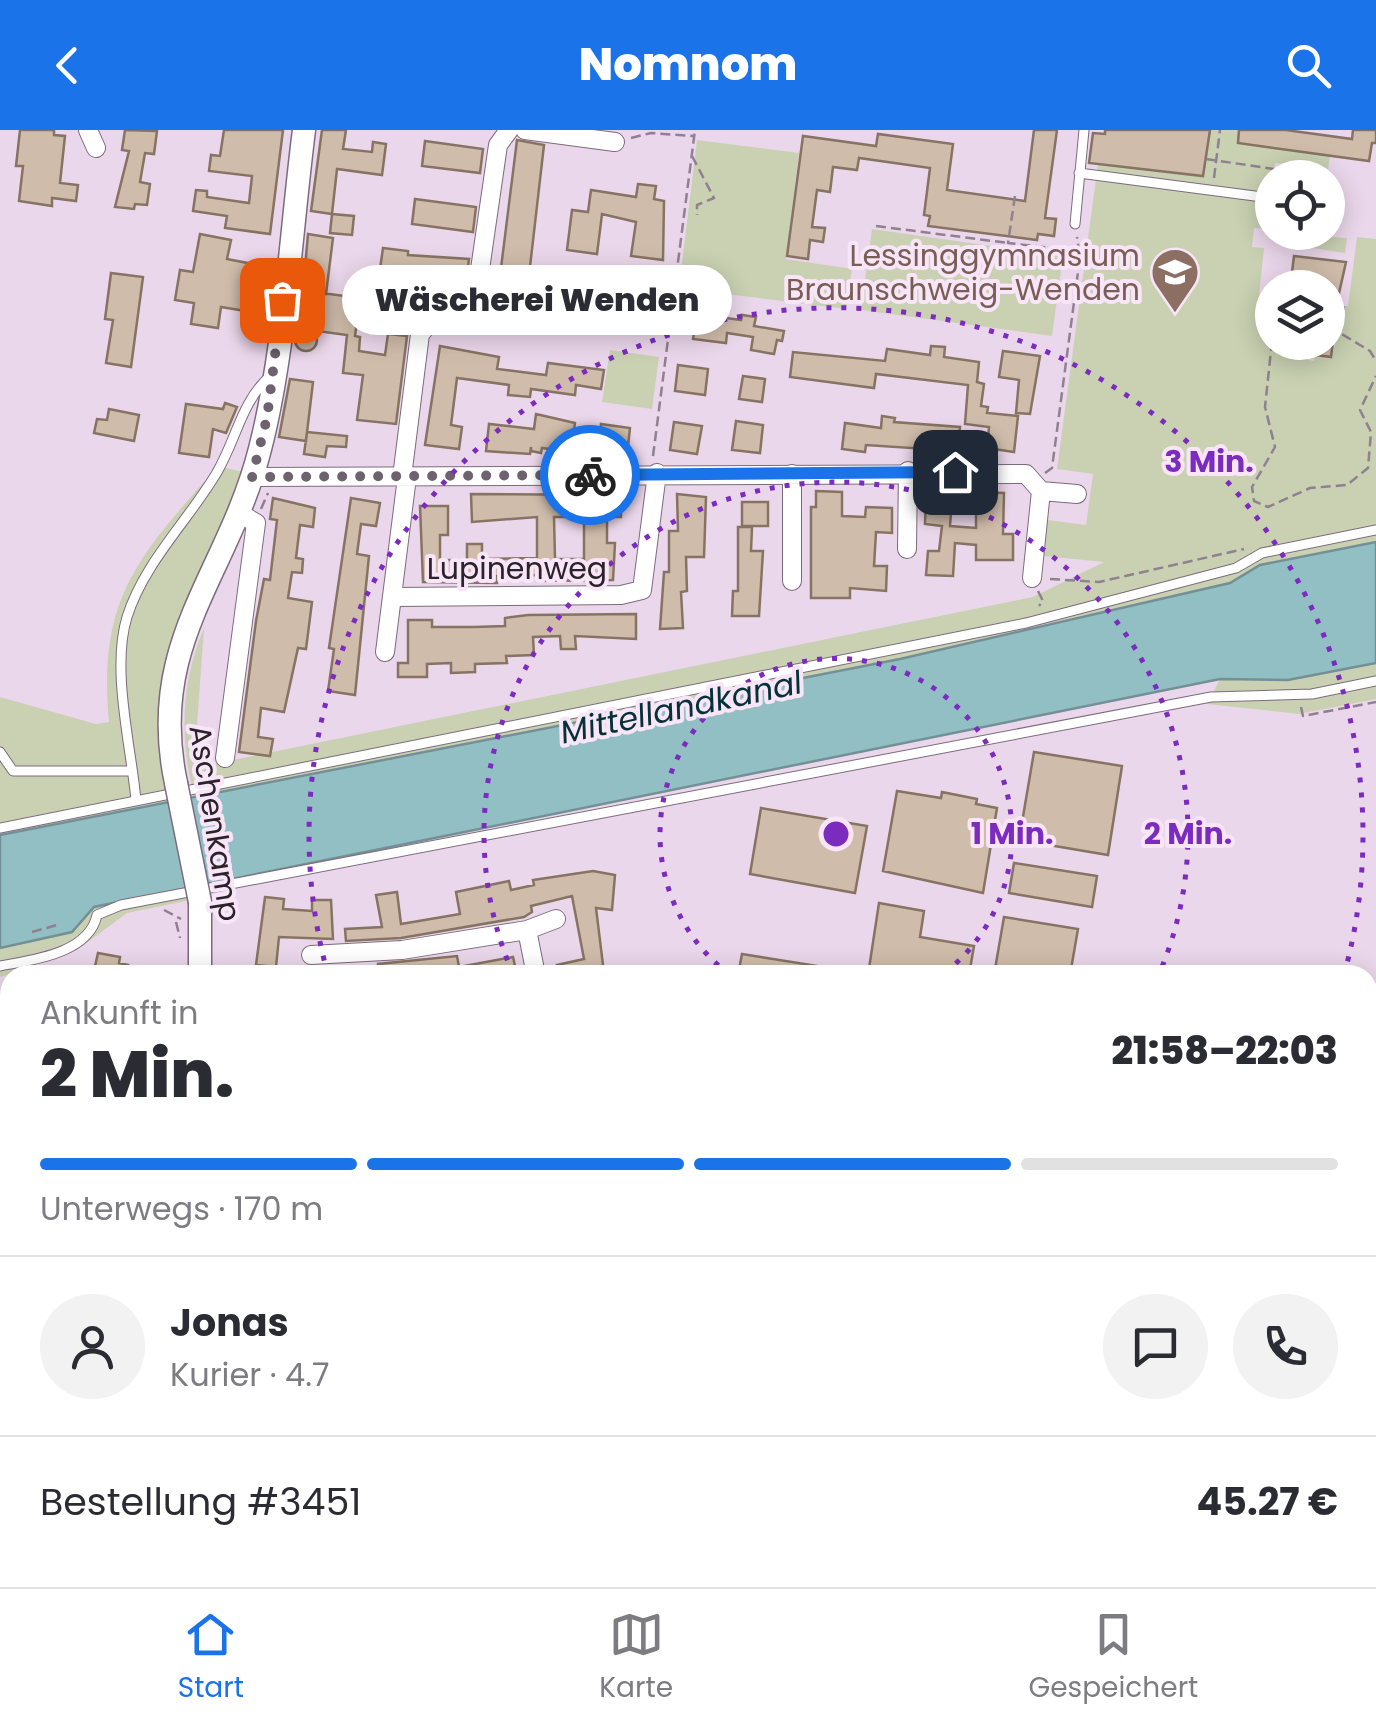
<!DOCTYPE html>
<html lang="de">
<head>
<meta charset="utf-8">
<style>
  body { margin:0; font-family:Poppins,sans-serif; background:#f2f2f3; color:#2b2b33; height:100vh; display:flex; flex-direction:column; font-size:38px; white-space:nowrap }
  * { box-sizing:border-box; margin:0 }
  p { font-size:32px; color:#7c7c81 }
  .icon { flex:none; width:55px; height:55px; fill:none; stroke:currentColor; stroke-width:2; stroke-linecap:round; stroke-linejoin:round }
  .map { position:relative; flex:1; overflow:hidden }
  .details { position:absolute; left:0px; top:835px; width:1378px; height:622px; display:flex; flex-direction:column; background:#fff; border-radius:30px 30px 0 0; box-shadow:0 5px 25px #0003 }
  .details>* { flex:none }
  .controls { position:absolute; left:1255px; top:30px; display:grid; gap:20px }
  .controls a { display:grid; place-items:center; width:90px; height:90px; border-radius:50%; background:#fff; box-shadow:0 5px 25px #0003; font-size:50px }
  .pin { position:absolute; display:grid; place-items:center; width:85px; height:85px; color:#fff; margin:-42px; border-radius:20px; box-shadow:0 5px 15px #0006 }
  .courier { position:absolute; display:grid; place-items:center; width:100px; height:100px; margin:-50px; border:8px solid #1a73e8; border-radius:50%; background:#fff; color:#222; box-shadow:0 2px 12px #0007 }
  .bubble { position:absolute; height:70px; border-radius:35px; background:#fff; box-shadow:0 5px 25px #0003; font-size:32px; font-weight:800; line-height:70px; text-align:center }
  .overview em { font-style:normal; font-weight:800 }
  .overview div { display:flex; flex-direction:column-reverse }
  .overview { display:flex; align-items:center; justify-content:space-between; height:170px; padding:0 40px }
  h1 { font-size:65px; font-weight:800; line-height:75px }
  .bar { display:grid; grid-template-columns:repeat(4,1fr); gap:15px 10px; align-content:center; height:120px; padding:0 40px }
  .bar i { height:12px; border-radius:8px; background:#e1e1e2 }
  .bar .current { background:#1a73e8 }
  .bar p { grid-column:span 4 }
  .line { display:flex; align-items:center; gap:25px; padding:0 40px; border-top:2px solid #e1e1e2 }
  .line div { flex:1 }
  .round { display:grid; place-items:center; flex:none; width:105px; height:105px; border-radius:52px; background:#f2f2f3 }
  header { display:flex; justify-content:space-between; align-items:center; height:130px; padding:0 40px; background:#1a73e8; color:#fff; font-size:45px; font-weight:800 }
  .tab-bar { display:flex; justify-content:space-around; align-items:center; height:140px; border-top:2px solid #e1e1e2; background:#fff; font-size:28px; color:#7c7c81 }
  .tab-bar a { display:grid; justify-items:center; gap:5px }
  .tab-bar .current { color:#1a73e8 }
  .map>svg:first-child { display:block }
  .green { fill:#c9d1b2 }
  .water { fill:#92bfc4; stroke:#739096; stroke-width:2.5 }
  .building { fill:#d0bcaa; stroke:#867363; stroke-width:2.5; fill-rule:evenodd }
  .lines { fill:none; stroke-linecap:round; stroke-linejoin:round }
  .service-casing { stroke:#7c6b7d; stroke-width:11 }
  .minor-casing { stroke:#7c6b7d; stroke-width:20 }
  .tertiary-casing { stroke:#7c6b7d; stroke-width:25 }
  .path { stroke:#8f818f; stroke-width:2.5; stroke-dasharray:10 5; stroke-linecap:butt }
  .service { stroke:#fff; stroke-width:9 }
  .minor { stroke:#fff; stroke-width:18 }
  .tertiary { stroke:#fff; stroke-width:22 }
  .tertiary-bridge-casing { stroke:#7c6b7d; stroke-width:25; stroke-linecap:butt }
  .tertiary-bridge { stroke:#fff; stroke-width:22 }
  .done { stroke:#6e626e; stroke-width:10; stroke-dasharray:0 18 }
  .route { stroke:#1a73e8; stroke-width:12 }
  .ring { fill:none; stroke:#7b2cbf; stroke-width:5; stroke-dasharray:5 10 }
  .labels { text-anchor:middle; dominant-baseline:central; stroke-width:8; stroke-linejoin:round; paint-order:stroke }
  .education-label { font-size:30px; fill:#785e54; stroke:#f8e5f8; text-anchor:end }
  .street-label { font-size:30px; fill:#2a232a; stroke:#f8e5f8 }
  .water-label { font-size:32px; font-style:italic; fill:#053236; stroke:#f8e5f8 }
  .centre { fill:#7b2cbf; stroke:#f8e5f8; stroke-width:5 }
  .ring-label { font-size:30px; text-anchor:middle; font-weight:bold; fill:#7b2cbf; stroke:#f8e5f8; stroke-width:8; stroke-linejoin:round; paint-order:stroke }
</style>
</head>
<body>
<header><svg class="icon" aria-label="back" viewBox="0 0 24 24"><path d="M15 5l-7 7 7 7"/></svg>Nomnom<svg class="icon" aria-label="search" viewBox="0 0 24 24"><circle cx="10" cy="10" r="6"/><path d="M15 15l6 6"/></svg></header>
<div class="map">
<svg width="1376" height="1457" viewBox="0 0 1376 1457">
  <rect width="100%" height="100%" fill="#ebd7eb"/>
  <path class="green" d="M 1210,0 L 1239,0 L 1238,13 L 1330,26 L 1328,40 L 1275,33 L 1267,99 L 1254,98 L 1252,117 L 1264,118 L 1259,165 L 1272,167 L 1272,212 L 1292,213 L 1292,222 L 1308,225 L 1308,230 L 1314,231 L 1315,226 L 1332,227 L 1344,176 L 1348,176 L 1357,107 L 1376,109 L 1376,412 L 1260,435 L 1230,453 L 900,529 L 194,667 C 180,608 180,554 204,498 L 194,638 L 1033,467 L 1104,432 L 1044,426 L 1047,390 L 1086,395 L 1093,344 L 1057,339 L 1098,34 L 1203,46 Z
    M 697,10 L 799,23 L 786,129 L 852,139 L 846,179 L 679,158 Z
    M 872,99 L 1063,126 L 1052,206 L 861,180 Z
    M 1276,103 L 1347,108 L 1345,123 L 1274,112 Z
    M 610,220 L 659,227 L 652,279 L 602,272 Z
    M 218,336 L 247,343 L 178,497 L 174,671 L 0,705 L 0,567 L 96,594 L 109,592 C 97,466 140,425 218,336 Z
    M 1376,533 L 1376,569 L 1299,584 L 1207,574 L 1220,549 L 1288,550 Z
    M 189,758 L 191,770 L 127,783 L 77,820 L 0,847 L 0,818 L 72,802 L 94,777 Z
    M 0,1244 L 10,1246 L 10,1448 L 86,1448 L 86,1457 L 0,1457 Z
    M 117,1448 L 447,1448 L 453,1457 L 116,1457 Z"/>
  <path class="water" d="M 1376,412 L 1376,533 L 1288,550 L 1220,549 L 94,777 L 72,802 L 0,818 L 0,705 L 900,529 L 1230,453 L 1260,435 Z"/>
  <path class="building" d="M 20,0 L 54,0 L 54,5 L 65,6 L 60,53 L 78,55 L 76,71 L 52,68 L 52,76 L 19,71 L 23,36 L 16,36 Z
    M 125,0 L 157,1 L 154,24 L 145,23 L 140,52 L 150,54 L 147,75 L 135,74 L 134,79 L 115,77 L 129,21 L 122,20 Z
    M 224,0 L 283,0 L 270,104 L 225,98 L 227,86 L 193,81 L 196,60 L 207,61 L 207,67 L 249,73 L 252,46 L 209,41 L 211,25 L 220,26 Z
    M 322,0 L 346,0 L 343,19 L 372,22 L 373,12 L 386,14 L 382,45 L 337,39 L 332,84 L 311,81 Z
    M 1034,0 L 1057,0 L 1045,88 L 1056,89 L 1054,106 L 1038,104 L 1037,110 L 928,96 L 930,86 L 924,85 L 930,38 L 859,28 L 857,40 L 833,37 L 830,62 L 817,60 L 812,97 L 825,98 L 823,112 L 810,110 L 808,129 L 787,126 L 803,6 L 876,16 L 878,4 L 953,14 L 947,60 L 1025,71 Z
    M 1105,0 L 1210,0 L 1203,46 L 1089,33 L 1093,3 L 1105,4 Z
    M 1239,0 L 1286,0 L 1352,9 L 1353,0 L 1376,0 L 1376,13 L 1372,13 L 1369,31 L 1238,13 Z
    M 517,10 L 544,15 L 524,189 L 495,186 Z
    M 425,11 L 483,19 L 480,43 L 422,36 Z
    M 638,54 L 656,56 L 654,69 L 664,71 L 663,130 L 631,126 L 636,92 L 602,84 L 597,124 L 567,120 L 572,80 L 588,82 L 591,60 L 636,67 Z
    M 415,69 L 476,77 L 473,102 L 412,94 Z
    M 332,84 L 354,86 L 352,105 L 330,103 Z
    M 200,104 L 231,110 L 227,129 L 263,136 L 258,183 L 221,177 L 218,198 L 191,194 L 194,173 L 175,170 L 180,140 L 193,142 Z
    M 308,104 L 333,108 L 326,164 L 303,161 Z
    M 383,118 L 408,121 L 408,125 L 469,129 L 465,157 L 404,154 L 405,149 L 379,146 Z
    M 1294,126 L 1346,132 L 1335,181 L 1328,180 L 1328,158 L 1290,158 Z
    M 111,143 L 143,147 L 131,237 L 106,233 L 113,190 L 105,189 Z
    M 322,163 L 360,168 L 355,206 L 360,207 L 359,221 L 385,225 L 388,204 L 407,206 L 396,294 L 357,290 L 363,245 L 343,243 L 347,205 L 317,201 Z
    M 561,166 L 586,171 L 583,184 L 600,187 L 598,198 L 557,190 Z
    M 618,171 L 656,177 L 652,203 L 614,197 Z
    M 697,184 L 741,190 L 742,185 L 756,187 L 754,196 L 784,201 L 782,211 L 777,210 L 774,224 L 751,220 L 753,207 L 727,203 L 726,213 L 693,209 Z
    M295 210a11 11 0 1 1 22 0a11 11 0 1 1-22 0Z
    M 1281,212 L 1333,212 L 1331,227 L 1280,220 Z
    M 440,216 L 499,227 L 497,239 L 546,245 L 548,233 L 604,240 L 601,259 L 576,255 L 575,265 L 531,259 L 530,267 L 508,265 L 509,255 L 457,248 L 451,295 L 462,297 L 459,319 L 425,315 Z
    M 931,216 L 945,217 L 944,227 L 979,232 L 977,252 L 984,254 L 981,276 L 988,277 L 987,283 L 1018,286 L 1014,322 L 987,318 L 989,297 L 965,294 L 968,255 L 876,244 L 874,258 L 790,247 L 793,222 L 885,231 L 887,219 L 930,225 Z
    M 1003,221 L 1040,226 L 1030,284 L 1016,283 L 1019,250 L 999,247 Z
    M 678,235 L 708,239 L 705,265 L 675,261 Z
    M 743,246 L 765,249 L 762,272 L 739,269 Z
    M 290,249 L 313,252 L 306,311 L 279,307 Z
    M 225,273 L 237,277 L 226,303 L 213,299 L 209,327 L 179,323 L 186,274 L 223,279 Z
    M 109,279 L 139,285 L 134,311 L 94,303 L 97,289 L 107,290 Z
    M 536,284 L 575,293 L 571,322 L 542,318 L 541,323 L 531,321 L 531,317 L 530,324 L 486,321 L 489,294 L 534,299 Z
    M 882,286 L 895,288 L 894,292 L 960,297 L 957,321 L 866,315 L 865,322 L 842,319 L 845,293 L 881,298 Z
    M 736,291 L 763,295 L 760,323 L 732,320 Z
    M 674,292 L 702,296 L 697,324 L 670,320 Z
    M 601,294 L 630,298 L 627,325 L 598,322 Z
    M 307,302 L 347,306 L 346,317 L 327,316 L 325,327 L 304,324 Z
    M 816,361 L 842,362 L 842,386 L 865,387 L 866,377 L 892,378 L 892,403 L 876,402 L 874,436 L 887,436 L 886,461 L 850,458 L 850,468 L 811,468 L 811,377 L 816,377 Z
    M 976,362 L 1004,363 L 1003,404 L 1013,404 L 1013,430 L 976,430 L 976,415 L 955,413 L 953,446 L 926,445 L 928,421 L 939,421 L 942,396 L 925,394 L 926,368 L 952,370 L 950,396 L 976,398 Z
    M 471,364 L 621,365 L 621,387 L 607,387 L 607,413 L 615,413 L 613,450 L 537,451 L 537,445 L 497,446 L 497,453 L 423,452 L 420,376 L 448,376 L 448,405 L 440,405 L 440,430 L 467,430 L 467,414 L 482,414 L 482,429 L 537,428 L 537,387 L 472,392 ZM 554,387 L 584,387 L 584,429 L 555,429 Z
    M 677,364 L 706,367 L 704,427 L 686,427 L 687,461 L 681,462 L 683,498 L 660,499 L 664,442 L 669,442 L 669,401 L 678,401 Z
    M 273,368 L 315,378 L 313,397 L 300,395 L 296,428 L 303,429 L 302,443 L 292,442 L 288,468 L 312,472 L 306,519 L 298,518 L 284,582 L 261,578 L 258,607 L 273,609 L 270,626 L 239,622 L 256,491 L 264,449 L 270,450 L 277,390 L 270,389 Z
    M 351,368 L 380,373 L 376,396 L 361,394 L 357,424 L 369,426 L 355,565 L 328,561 L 334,519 L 329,518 Z
    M 742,372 L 768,372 L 768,396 L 742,396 Z
    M 738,397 L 752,397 L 751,421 L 763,421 L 759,486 L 732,486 L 733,461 L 738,461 Z
    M 636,484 L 636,509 L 575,506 L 576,519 L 561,519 L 560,506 L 533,507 L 534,525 L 506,526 L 507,533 L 475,534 L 475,542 L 451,543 L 451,533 L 427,534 L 427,547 L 398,547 L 398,533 L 408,533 L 408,490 L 432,490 L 432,497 L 474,497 L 505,496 L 505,488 L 528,485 Z
    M 1034,622 L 1122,636 L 1108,725 L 1019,710 Z
    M 897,661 L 941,668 L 942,662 L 977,669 L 976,674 L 997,678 L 983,763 L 883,741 Z
    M 761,678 L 867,696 L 855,763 L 750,744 Z
    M 1014,733 L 1097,746 L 1092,777 L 1009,763 Z
    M 593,741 L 615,745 L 612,780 L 596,778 L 604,843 L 560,845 L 557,835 L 584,829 L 572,766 L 531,776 L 532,782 L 524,787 L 401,808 L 346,811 L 345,799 L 382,797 L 376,765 L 397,762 L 401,794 L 460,784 L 456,762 L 509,751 L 511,760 L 534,755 L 533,750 Z
    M 265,767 L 284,769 L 283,779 L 312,781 L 312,770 L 331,770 L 333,809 L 279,807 L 276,837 L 256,835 Z
    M 879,773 L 924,781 L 920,807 L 974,816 L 969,845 L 868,845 Z
    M 1004,787 L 1078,799 L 1070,845 L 994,845 Z
    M 98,823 L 120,827 L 119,833 L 128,835 L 126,845 L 93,845 Z
    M 742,824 L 830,838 L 830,845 L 738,845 Z
    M 457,826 L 459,837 L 513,827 L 517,845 L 378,845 L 378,834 Z"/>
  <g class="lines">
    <g class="service-casing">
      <path id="service" d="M 1079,43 L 1270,68
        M 1075,94 L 1084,0
        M 0,622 L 13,641 L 132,641
        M 136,670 C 131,616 111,539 127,487 C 144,433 187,392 216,344 C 236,311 241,272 270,246
        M 0,698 L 1026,493 L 1236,438 L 1262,423 L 1376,400
        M 0,836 C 31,830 89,824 97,785 L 121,775 L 1211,567 L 1312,564 L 1376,551"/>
    </g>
    <g class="minor-casing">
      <path id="minor" d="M 88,0 L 96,18
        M 525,0 L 615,12
        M 252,347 L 1026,344 L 1041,361 L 1032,448
        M 402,347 L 420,204 L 433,189 L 469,189 L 474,181 L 498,15 L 509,0
        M 1041,361 L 1077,364
        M 907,419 L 908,341
        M 792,451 L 792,344
        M 393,467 L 621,465 L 642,460 L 657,343
        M 385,522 L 407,347
        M 225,628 L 256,393 L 239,383
        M 527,800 L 556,789
        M 311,825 L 402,820 L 527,800 L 536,845
        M 0,982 L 10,984
        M 0,1123 L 10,1125"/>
    </g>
    <g class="tertiary-casing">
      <path id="tertiary" d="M 176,653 C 146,512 228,445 260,319 C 285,222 291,101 304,0
        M 200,772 L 200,845
        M 894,1448 L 897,1457
        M 101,1457 L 101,1448"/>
    </g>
    <path class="path" d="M 631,8 L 651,3 L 693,6
      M 692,26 L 714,68 L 697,75 L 697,85
      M 1206,29 L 1274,39
      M 1214,48 L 1220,0
      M 1015,66 L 1008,113 L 1079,121
      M 876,96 L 1008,113
      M 1344,176 L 1340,203 L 1370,221 L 1376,231
      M 1272,211 L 1265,277 L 1275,317 L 1252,357 L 1254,371 L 1268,377 L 1310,358 L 1347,355 L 1368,338 L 1371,302 L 1360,280 L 1376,246
      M 653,326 L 695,0
      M 1045,343 L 1052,338 L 1080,127 L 1077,107
      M 261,379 L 268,363
      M 1050,449 L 1099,452 L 1244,419
      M 1038,461 L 1043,471 L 1039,476
      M 1301,577 L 1303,586 L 1376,572
      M 193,637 L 209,632
      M 164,780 L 181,789
      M 176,792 L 180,808
      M 32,802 L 57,795
      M 0,895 L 10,894
      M 0,956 L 10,906
      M 1368,1109 L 1376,1109"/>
    <use href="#service" class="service"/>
    <use href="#minor" class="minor"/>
    <use href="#tertiary" class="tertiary"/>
    <g class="tertiary-bridge-casing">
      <path id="tertiary-bridge" d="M 176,653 L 200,772"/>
    </g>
    <use href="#tertiary-bridge" class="tertiary-bridge"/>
  </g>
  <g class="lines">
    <path class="done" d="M 282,170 L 267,288 L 252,347 L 590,345"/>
    <path class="route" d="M 590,345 L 955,342"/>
  </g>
  <g class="ring">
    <path d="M730 845A176 176 0 1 1 942 845"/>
    <path d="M513 844A352 352 0 1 1 1159 844"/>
    <path d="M328 845A527 527 0 1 1 1344 845"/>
  </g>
  <defs>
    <g id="school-pin" transform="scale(2.5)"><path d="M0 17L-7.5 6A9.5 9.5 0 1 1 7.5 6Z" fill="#8d6e63" stroke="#f8e5f8"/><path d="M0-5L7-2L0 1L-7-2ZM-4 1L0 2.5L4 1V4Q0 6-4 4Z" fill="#fff"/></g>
  </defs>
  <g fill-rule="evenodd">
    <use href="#school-pin" x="1175" y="142"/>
  </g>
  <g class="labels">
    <g class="education-label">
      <text x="1140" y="125">Lessinggymnasium<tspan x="1140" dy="34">Braunschweig-Wenden</tspan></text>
    </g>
    <g class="street-label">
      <text x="517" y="438">Lupinenweg</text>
      <text transform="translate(215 693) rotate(81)">Aschenkamp</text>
    </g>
    <g class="water-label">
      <text transform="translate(681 577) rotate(-12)">Mittellandkanal</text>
    </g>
  </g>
  <circle cx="836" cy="704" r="15" class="centre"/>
  <g class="ring-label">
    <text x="1209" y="342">3 Min.</text>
    <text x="1012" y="714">1 Min.</text>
    <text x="1188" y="714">2 Min.</text>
  </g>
</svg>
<div class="controls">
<a><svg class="icon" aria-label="locate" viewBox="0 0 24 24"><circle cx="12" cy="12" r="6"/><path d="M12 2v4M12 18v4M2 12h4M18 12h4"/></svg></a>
<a><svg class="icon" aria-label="layers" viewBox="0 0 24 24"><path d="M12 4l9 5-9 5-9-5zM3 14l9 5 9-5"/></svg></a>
</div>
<div class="pin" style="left:282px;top:170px;background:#ea580c"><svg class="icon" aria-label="bag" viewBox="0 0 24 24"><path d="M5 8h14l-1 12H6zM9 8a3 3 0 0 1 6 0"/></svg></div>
<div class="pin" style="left:955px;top:342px;background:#1f2937"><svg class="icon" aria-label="home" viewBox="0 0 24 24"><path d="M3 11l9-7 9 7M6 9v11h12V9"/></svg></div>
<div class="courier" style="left:590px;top:345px"><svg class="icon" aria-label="bike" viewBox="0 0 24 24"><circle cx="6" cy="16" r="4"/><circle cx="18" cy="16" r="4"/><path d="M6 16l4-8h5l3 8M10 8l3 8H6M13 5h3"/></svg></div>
<div class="bubble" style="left:342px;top:135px;width:390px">Wäscherei Wenden</div>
<section class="details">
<div class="overview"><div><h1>2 Min.</h1><p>Ankunft in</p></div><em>21:58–22:03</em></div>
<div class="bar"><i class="current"></i><i class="current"></i><i class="current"></i><i></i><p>Unterwegs · 170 m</p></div>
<div class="line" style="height:180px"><a class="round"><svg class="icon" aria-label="person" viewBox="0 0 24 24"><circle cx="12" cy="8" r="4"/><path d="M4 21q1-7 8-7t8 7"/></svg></a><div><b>Jonas</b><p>Kurier · 4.7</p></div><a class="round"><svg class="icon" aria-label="chat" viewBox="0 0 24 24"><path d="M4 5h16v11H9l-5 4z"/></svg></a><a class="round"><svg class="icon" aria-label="phone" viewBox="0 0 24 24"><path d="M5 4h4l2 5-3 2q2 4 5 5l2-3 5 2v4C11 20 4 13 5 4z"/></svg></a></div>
<div class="line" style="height:130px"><div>Bestellung #3451</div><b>45.27 €</b></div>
</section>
</div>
<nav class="tab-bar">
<a class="current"><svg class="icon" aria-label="home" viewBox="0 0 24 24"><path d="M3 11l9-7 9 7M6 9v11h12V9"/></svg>Start</a>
<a><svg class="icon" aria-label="map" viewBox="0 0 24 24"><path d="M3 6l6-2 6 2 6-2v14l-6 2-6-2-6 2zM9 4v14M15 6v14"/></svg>Karte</a>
<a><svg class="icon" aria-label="saved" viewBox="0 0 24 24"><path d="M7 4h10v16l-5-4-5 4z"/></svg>Gespeichert</a>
</nav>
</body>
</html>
